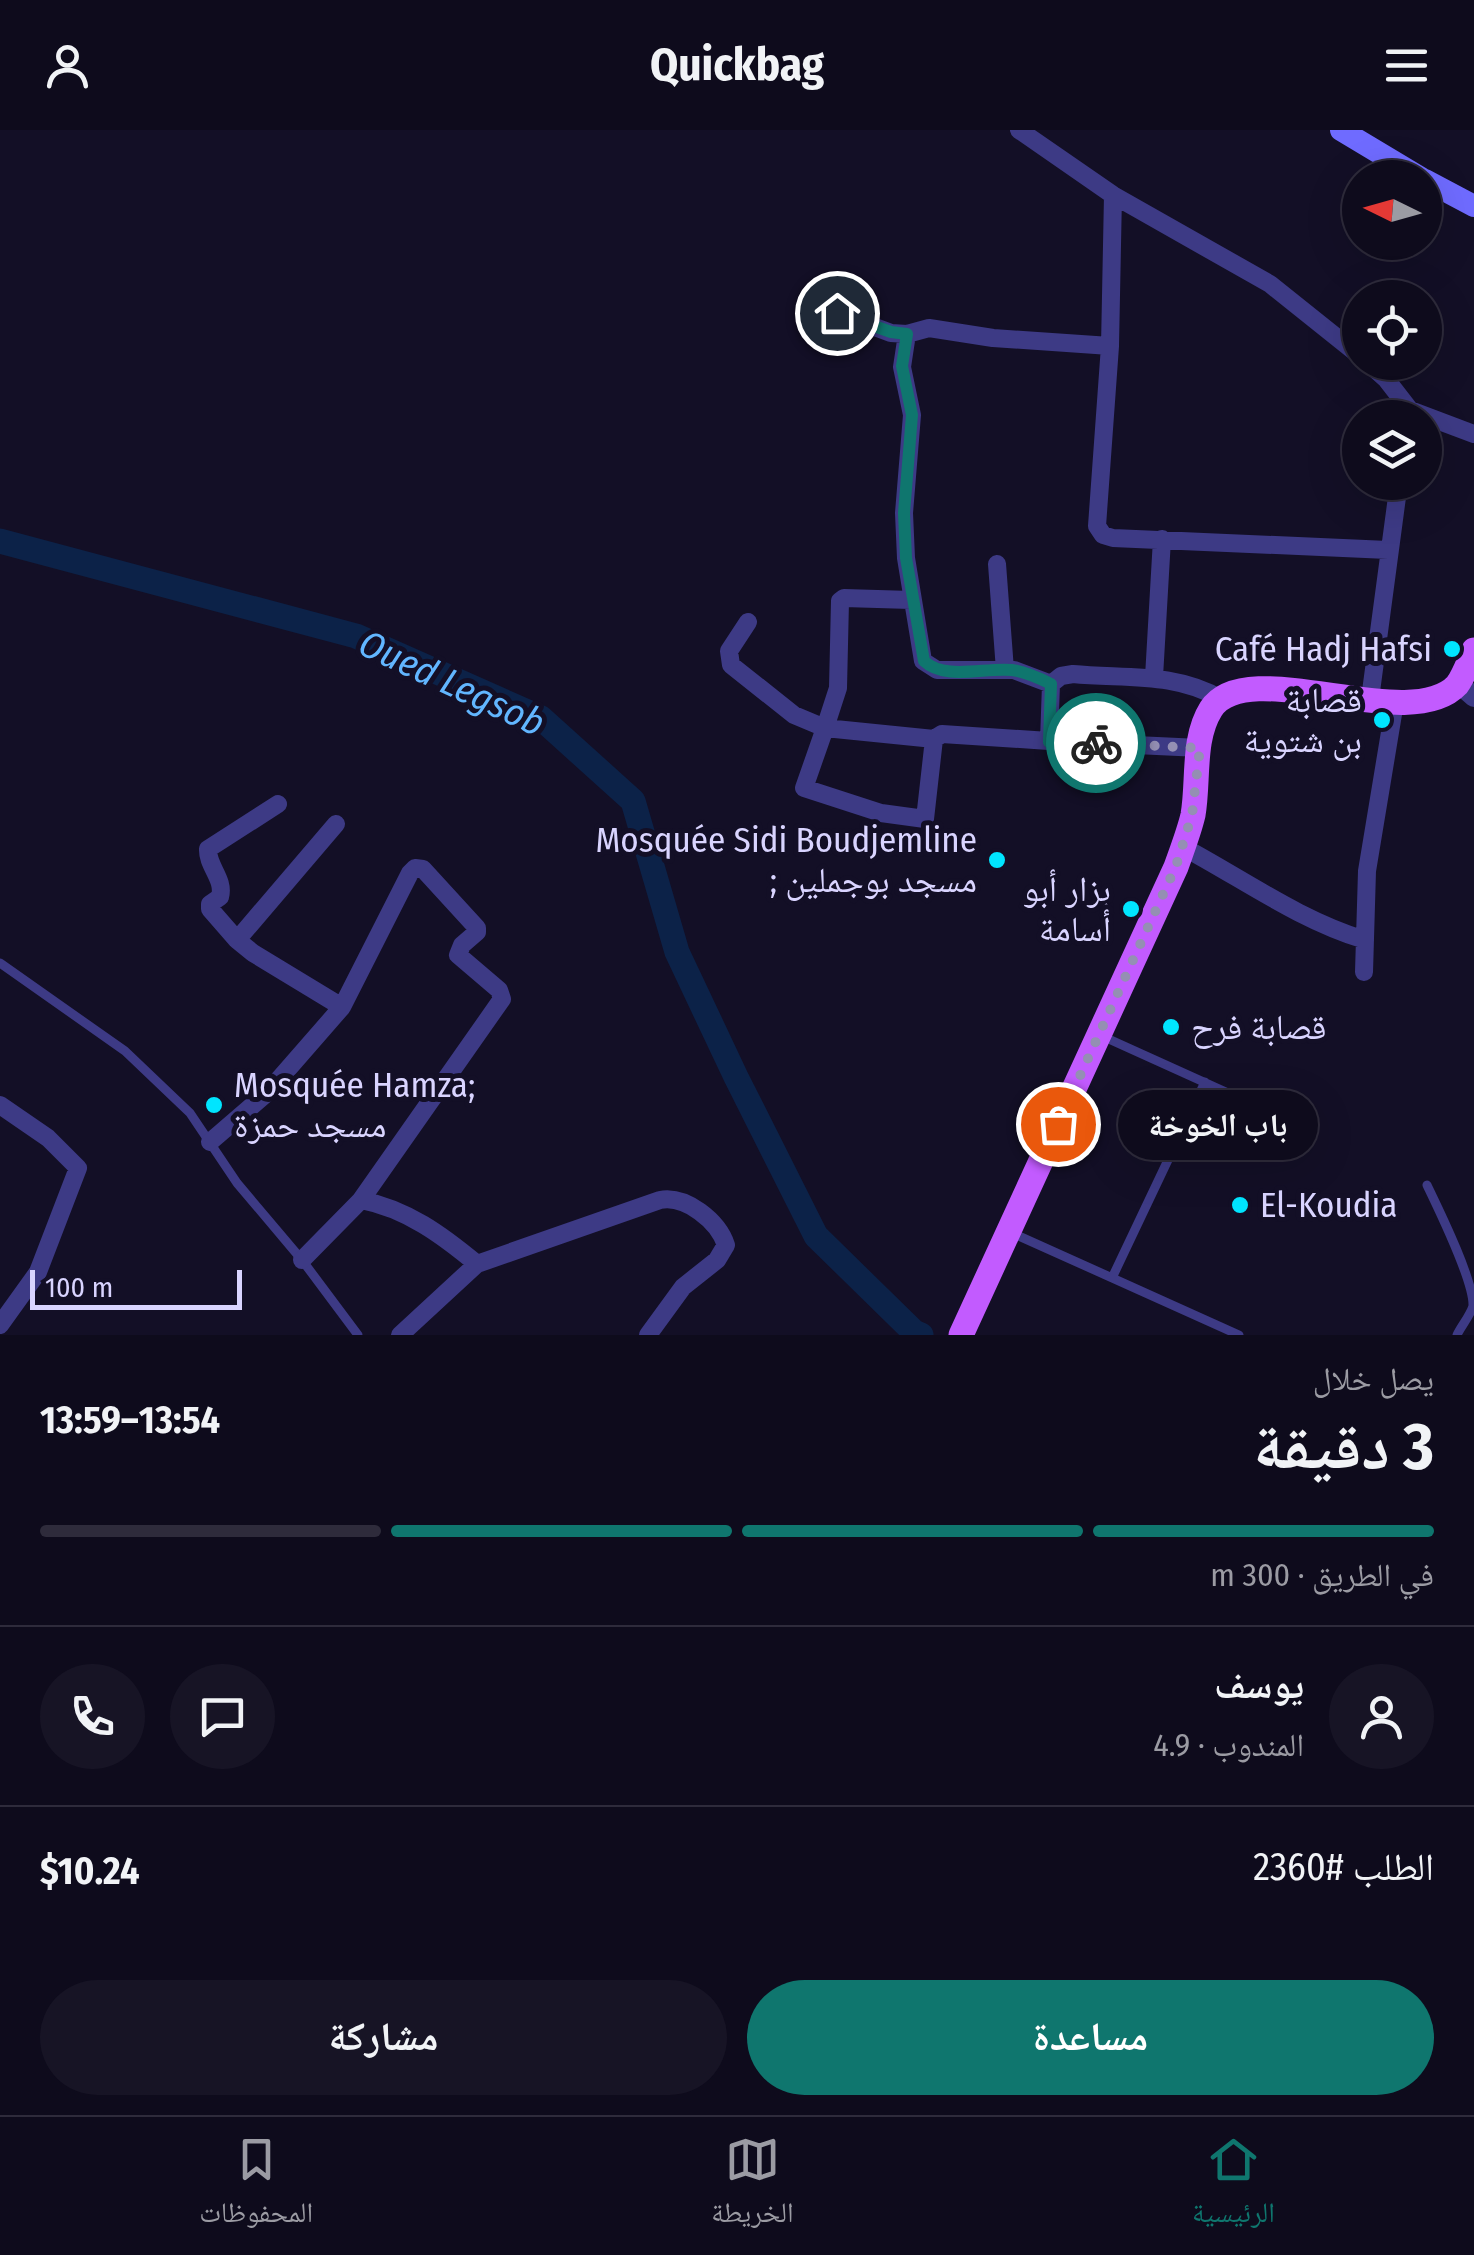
<!DOCTYPE html>
<html lang="ar">
<head>
<meta charset="utf-8">
<style>
  body { margin:0; font-family:"Fira Sans Condensed","Noto Naskh Arabic",sans-serif; background:#171425; color:#f1f3f6; direction:rtl; height:100vh; display:flex; flex-direction:column; font-size:38px; white-space:nowrap }
  * { box-sizing:border-box; margin:0 }
  p { font-size:32px; color:#9b9ba3 }
  .icon { flex:none; width:55px; height:55px; fill:none; stroke:currentColor; stroke-width:2; stroke-linecap:round; stroke-linejoin:round }
  .map { position:relative; height:1205px; overflow:hidden; direction:ltr }
  .sheet { display:flex; flex-direction:column; background:#0e0b1c; flex:1 }
  .sheet>* { flex:none }
  .needle { width:65px; rotate:275deg }
  .controls { position:absolute; left:1342px; top:30px; display:grid; gap:20px }
  .controls a { display:grid; place-items:center; width:100px; height:100px; border-radius:50%; background:#0e0b1c; box-shadow:0 10px 40px #0002,0 0 0 2px #2e2b3b; font-size:50px }
  .scale { position:absolute; left:30px; bottom:25px; width:212px; box-sizing:border-box; padding-left:10px; border:5px solid #d9d4ff; border-top:0; font-size:28px; line-height:35px; white-space:nowrap; color:#d9d4ff; -webkit-text-stroke:8px #130f26; paint-order:stroke }
  .pin { position:absolute; display:grid; place-items:center; width:85px; height:85px; color:#fff; margin:-42px; border:5px solid #fff; border-radius:50%; box-shadow:0 2px 10px #0007 }
  .courier { position:absolute; display:grid; place-items:center; width:100px; height:100px; margin:-50px; border:8px solid #0f766e; border-radius:50%; background:#fff; color:#222; box-shadow:0 2px 12px #0007 }
  .bubble { position:absolute; height:70px; border-radius:35px; background:#0e0b1c; box-shadow:0 10px 40px #0002,0 0 0 2px #2e2b3b; font-size:32px; font-weight:700; line-height:70px; text-align:center; direction:rtl }
  .headline em { font-style:normal; font-weight:700 }
  .headline div { display:flex; flex-direction:column-reverse }
  .headline { display:flex; align-items:center; justify-content:space-between; height:170px; padding:0 40px }
  h1 { font-size:65px; font-weight:700; line-height:75px }
  .bar { display:grid; grid-template-columns:repeat(4,1fr); gap:15px 10px; align-content:center; height:120px; padding:0 40px }
  .bar i { height:12px; border-radius:8px; background:#2e2b3b }
  .bar .on { background:#0f766e }
  .bar p { grid-column:span 4 }
  .line { display:flex; align-items:center; gap:25px; padding:0 40px; border-top:2px solid #2e2b3b }
  .line div { flex:1 }
  .round { display:grid; place-items:center; flex:none; width:105px; height:105px; border-radius:52px; background:#171425 }
  .primary-button { display:flex; gap:20px; margin-top:auto; padding:20px 40px }
  .primary-button a { flex:1; height:115px; border-radius:60px; background:#0f766e; color:#fff; font-size:40px; font-weight:700; line-height:115px; text-align:center }
  .primary-button a+a { background:#171425; color:#f1f3f6 }
  header { display:flex; justify-content:space-between; align-items:center; height:130px; padding:0 40px; background:#0e0b1c; font-size:45px; font-weight:700 }
  .tab-bar { display:flex; justify-content:space-around; align-items:center; height:140px; border-top:2px solid #2e2b3b; background:#0e0b1c; font-size:28px; color:#9b9ba3 }
  .tab-bar a { display:grid; justify-items:center; gap:5px }
  .tab-bar .on { color:#0f766e }
  .map>svg:first-child { display:block }
  .lines { fill:none; stroke-linecap:round; stroke-linejoin:round }
  .river { stroke:#0c2248; stroke-width:25 }
  .service { stroke:#3d3a85; stroke-width:9 }
  .minor { stroke:#3d3a85; stroke-width:18 }
  .tertiary { stroke:#3d3a85; stroke-width:20 }
  .secondary { stroke:#6f6bff; stroke-width:22 }
  .primary { stroke:#c25bff; stroke-width:25 }
  .done { stroke:#948fb3; stroke-width:10; stroke-dasharray:0 18 }
  .route { stroke:#0f766e; stroke-width:12 }
  .poi-dot { fill:#00e5ff; stroke:#130f26; stroke-width:4 }
  .labels { text-anchor:middle; dominant-baseline:central; stroke-width:10; stroke-linejoin:round; paint-order:stroke }
  .poi-label { font-size:35px; fill:#d9d4ff; stroke:#130f26; text-anchor:end }
  .water-label { font-size:38px; font-style:italic; fill:#62b6ff; stroke:#130f26 }
</style>
</head>
<body>
<header><svg class="icon" aria-label="menu" viewBox="0 0 24 24"><path d="M4 6h16M4 12h16M4 18h16"/></svg>Quickbag<svg class="icon" aria-label="person" viewBox="0 0 24 24"><circle cx="12" cy="8" r="4"/><path d="M4 21q1-7 8-7t8 7"/></svg></header>
<div class="map">
<svg width="1474" height="1205" viewBox="0 0 1474 1205">
  <rect width="100%" height="100%" fill="#130f26"/>
  <g class="lines">
    <path class="river" d="M 0,411 L 356,506 L 541,588 L 633,671 L 677,822 L 736,947 L 816,1106 L 914,1202 L 921,1205"/>
    <path class="service" d="M 0,833 L 125,921 L 190,983 L 237,1053 L 302,1130 L 358,1205
      M 1102,906 L 1281,987
      M 1427,1055 C 1439,1080 1474,1151 1473,1176 C 1470,1186 1461,1196 1457,1205
      M 1010,1102 L 1239,1205
      M 1112,1148 L 1205,952"/>
    <path class="minor" d="M 1019,0 L 1113,65 L 1270,154 L 1360,226
      M 1113,65 L 1110,216 L 1097,396 L 1103,405 L 1113,408 L 1388,420
      M 837,183 L 891,203 L 907,204 L 929,198 L 993,208 L 1110,216
      M 907,204 L 902,237 L 912,285 L 904,383 L 906,428 L 923,531 L 937,540 L 1014,540 L 1051,554
      M 1367,232 L 1386,249 L 1410,280 L 1474,304
      M 997,434 L 1005,540
      M 748,492 L 729,521 L 731,535 L 794,585 L 825,598 L 838,558 L 840,471 L 844,468 L 911,470
      M 1154,547 L 1162,409
      M 1370,569 L 1399,352
      M 934,609 L 925,689 L 881,683 L 804,658 L 825,598 L 934,609 L 942,604 L 1049,611
      M 1200,618 L 1049,611 L 1051,554 L 1061,546 L 1073,544 C 1125,549 1175,542 1221,569
      M 1183,717 C 1243,749 1299,790 1365,810
      M 237,810 L 210,779 L 210,774 L 220,767 C 225,749 207,736 208,719 L 278,674
      M 1364,842 L 1367,741 L 1395,572
      M 342,877 L 410,743 L 415,738 L 423,739 L 477,798 L 477,802 L 462,815 L 458,825 L 499,860 L 502,869 L 361,1070
      M 0,975 L 48,1008 L 78,1038 L 38,1142 L 0,1195
      M 210,1012 L 267,963 L 342,877 L 253,823 L 237,810 L 336,694
      M 302,1130 L 361,1070 C 407,1079 442,1105 477,1134
      M 400,1205 L 477,1134 L 660,1070 C 686,1065 718,1091 726,1115 L 717,1130 L 683,1157 L 648,1205"/>
    <path class="tertiary" d="M 1458,553 L 1474,567"/>
    <path class="secondary" d="M 1341,0 L 1421,48
      M 1425,50 L 1474,76"/>
    <path class="primary" d="M 961,1205 L 1176,737 C 1182,720 1189,702 1193,685 C 1199,651 1192,609 1211,579 C 1247,523 1409,606 1457,555 C 1464,546 1469,531 1474,520"/>
  </g>
  <g class="lines">
    <path class="done" d="M 1058,994 L 1176,736 L 1192,685 L 1200,618 L 1096,613"/>
    <path class="route" d="M 837,183 L 891,202 L 907,204 L 902,236 L 912,285 L 904,383 L 906,428 L 924,531 C 945,551 985,537 1012,540 C 1026,542 1039,548 1051,554 L 1049,612 L 1096,613"/>
  </g>
  <g class="poi-dot">
    <circle cx="1452" cy="519" r="10"/>
    <circle cx="1382" cy="590" r="10"/>
    <circle cx="997" cy="730" r="10"/>
    <circle cx="1131" cy="779" r="10"/>
    <circle cx="1171" cy="897" r="10"/>
    <circle cx="214" cy="975" r="10"/>
    <circle cx="1240" cy="1075" r="10"/>
  </g>
  <g class="labels">
    <g class="poi-label">
      <text x="1432" y="519">Café Hadj Hafsi</text>
      <text x="1362" y="570">قصابة<tspan x="1362" dy="40">بن شتوية</tspan></text>
      <text x="977" y="710">Mosquée Sidi Boudjemline<tspan x="977" dy="40">; مسجد بوجملين</tspan></text>
      <text x="1111" y="759">بزار أبو<tspan x="1111" dy="40">أسامة</tspan></text>
      <text x="1191" y="897" text-anchor="start">قصابة فرح</text>
      <text x="234" y="955" text-anchor="start">Mosquée Hamza;<tspan x="234" dy="40">مسجد حمزة</tspan></text>
      <text x="1260" y="1075" text-anchor="start">El-Koudia</text>
    </g>
    <g class="water-label">
      <text transform="translate(452 553) rotate(25)">Oued Legsob</text>
    </g>
  </g>
</svg>
<div class="controls">
<a><svg class="needle" viewBox="-14 -14 28 28"><path d="M0-13l5 13h-10z" fill="#e53935"/><path d="M0 13l5-13h-10z" fill="#9b9ba3"/></svg></a>
<a><svg class="icon" aria-label="locate" viewBox="0 0 24 24"><circle cx="12" cy="12" r="6"/><path d="M12 2v4M12 18v4M2 12h4M18 12h4"/></svg></a>
<a><svg class="icon" aria-label="layers" viewBox="0 0 24 24"><path d="M12 4l9 5-9 5-9-5zM3 14l9 5 9-5"/></svg></a>
</div>
<div class="scale">100 m</div>
<div class="pin" style="left:1058px;top:994px;background:#ea580c"><svg class="icon" aria-label="bag" viewBox="0 0 24 24"><path d="M5 8h14l-1 12H6zM9 8a3 3 0 0 1 6 0"/></svg></div>
<div class="pin" style="left:837px;top:183px;background:#1f2937"><svg class="icon" aria-label="home" viewBox="0 0 24 24"><path d="M3 11l9-7 9 7M6 9v11h12V9"/></svg></div>
<div class="courier" style="left:1096px;top:613px"><svg class="icon" aria-label="bike" viewBox="0 0 24 24"><circle cx="6" cy="16" r="4"/><circle cx="18" cy="16" r="4"/><path d="M6 16l4-8h5l3 8M10 8l3 8H6M13 5h3"/></svg></div>
<div class="bubble" style="left:1118px;top:960px;width:200px">باب الخوخة</div>
</div>
<section class="sheet">
<div class="headline"><div><h1>3 دقيقة</h1><p>يصل خلال</p></div><em>13:54–13:59</em></div>
<div class="bar"><i class="on"></i><i class="on"></i><i class="on"></i><i></i><p>في الطريق · 300 m</p></div>
<div class="line" style="height:180px"><a class="round"><svg class="icon" aria-label="person" viewBox="0 0 24 24"><circle cx="12" cy="8" r="4"/><path d="M4 21q1-7 8-7t8 7"/></svg></a><div><b>يوسف</b><p>المندوب · 4.9</p></div><a class="round"><svg class="icon" aria-label="chat" viewBox="0 0 24 24"><path d="M4 5h16v11H9l-5 4z"/></svg></a><a class="round"><svg class="icon" aria-label="phone" viewBox="0 0 24 24"><path d="M5 4h4l2 5-3 2q2 4 5 5l2-3 5 2v4C11 20 4 13 5 4z"/></svg></a></div>
<div class="line" style="height:130px"><div>الطلب #2360</div><b>$10.24</b></div>
<div class="primary-button"><a>مساعدة</a><a>مشاركة</a></div>
</section>
<nav class="tab-bar">
<a class="on"><svg class="icon" aria-label="home" viewBox="0 0 24 24"><path d="M3 11l9-7 9 7M6 9v11h12V9"/></svg>الرئيسية</a>
<a><svg class="icon" aria-label="map" viewBox="0 0 24 24"><path d="M3 6l6-2 6 2 6-2v14l-6 2-6-2-6 2zM9 4v14M15 6v14"/></svg>الخريطة</a>
<a><svg class="icon" aria-label="saved" viewBox="0 0 24 24"><path d="M7 4h10v16l-5-4-5 4z"/></svg>المحفوظات</a>
</nav>
</body>
</html>
